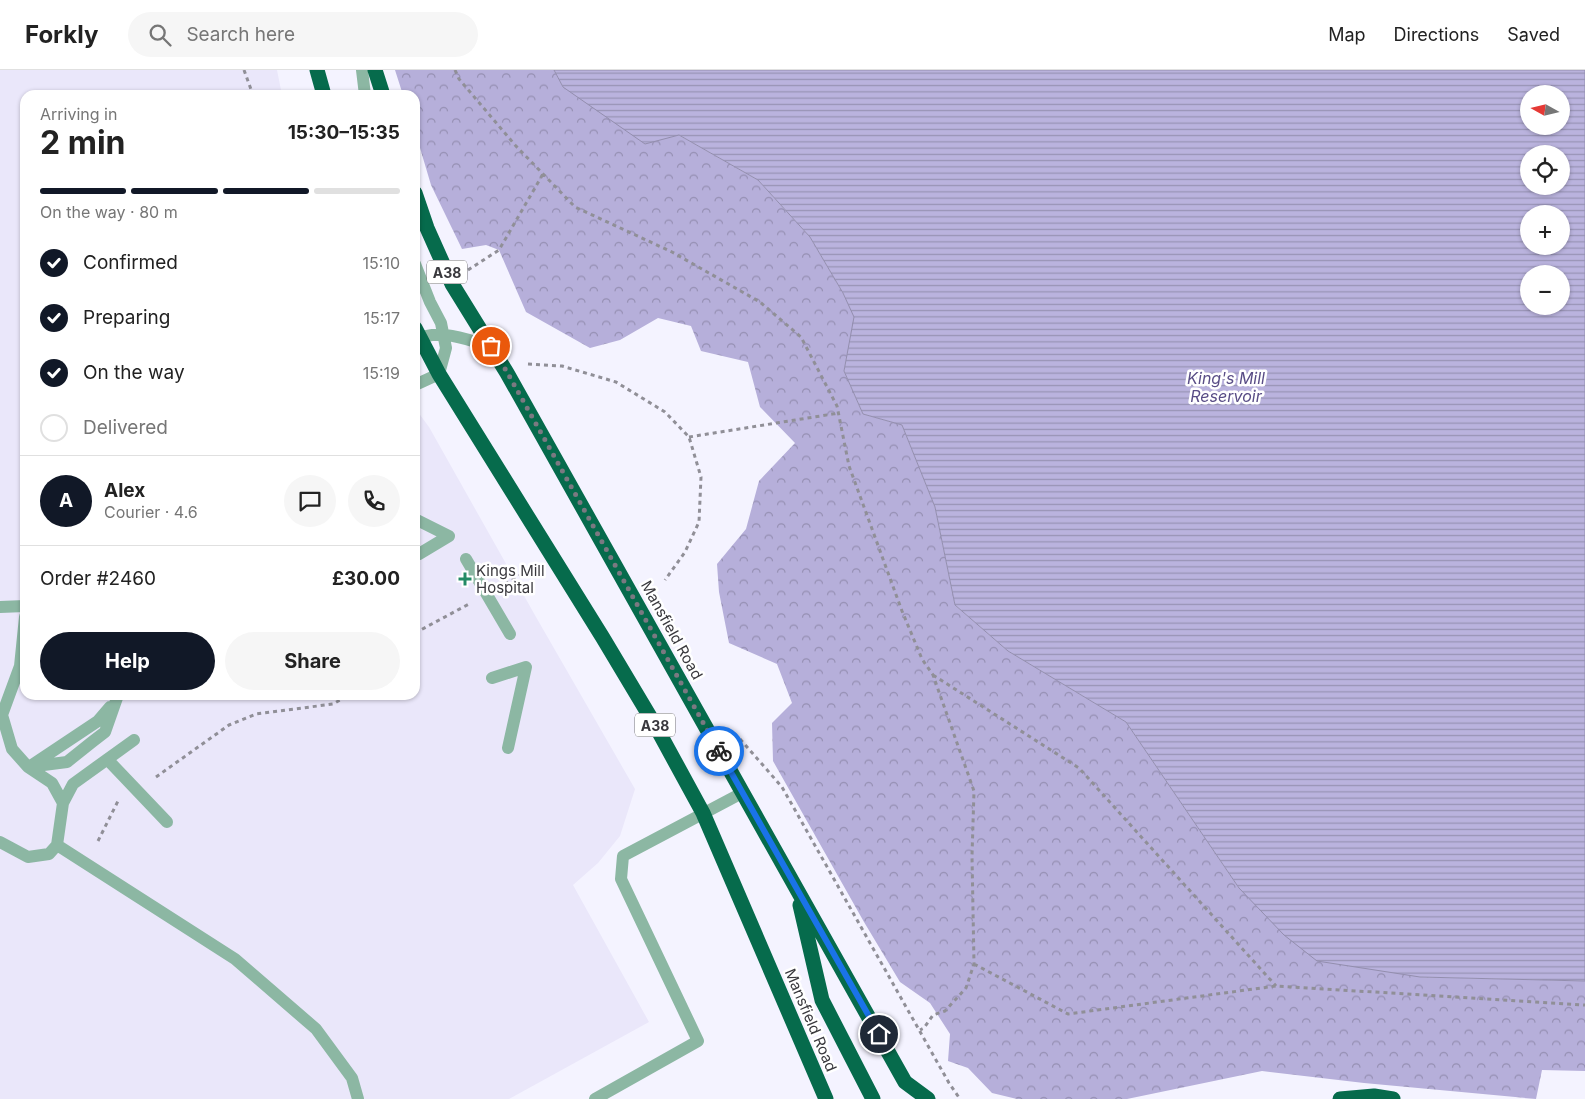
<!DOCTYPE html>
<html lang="en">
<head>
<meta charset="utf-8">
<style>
  body { margin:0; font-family:Inter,sans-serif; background:#f6f6f6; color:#222; height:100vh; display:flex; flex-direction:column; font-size:19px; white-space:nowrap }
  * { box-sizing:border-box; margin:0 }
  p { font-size:16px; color:#767676 }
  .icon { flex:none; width:28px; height:28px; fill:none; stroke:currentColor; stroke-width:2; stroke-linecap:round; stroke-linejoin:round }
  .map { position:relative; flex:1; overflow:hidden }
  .side { position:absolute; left:20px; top:20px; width:400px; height:610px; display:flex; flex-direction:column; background:#fff; border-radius:15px; box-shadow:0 1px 4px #0004 }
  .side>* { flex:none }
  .needle { width:32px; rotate:278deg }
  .buttons { position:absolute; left:1520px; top:15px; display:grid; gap:10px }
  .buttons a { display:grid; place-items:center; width:50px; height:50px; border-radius:50%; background:#fff; box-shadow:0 1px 4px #0004; font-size:25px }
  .pin { position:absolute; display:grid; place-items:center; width:42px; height:42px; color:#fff; margin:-21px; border:2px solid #fff; border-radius:50%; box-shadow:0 1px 5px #0007 }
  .courier { position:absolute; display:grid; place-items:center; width:50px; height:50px; margin:-25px; border:4px solid #1a73e8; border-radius:50%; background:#fff; color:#222; box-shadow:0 1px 6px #0007 }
  .headline em { font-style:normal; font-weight:700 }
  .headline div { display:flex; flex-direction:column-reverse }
  .headline { display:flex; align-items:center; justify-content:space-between; height:85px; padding:0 20px }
  h1 { font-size:32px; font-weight:700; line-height:38px }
  .bar { display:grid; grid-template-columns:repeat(4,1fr); gap:8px 5px; align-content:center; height:60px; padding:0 20px }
  .bar i { height:6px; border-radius:4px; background:#e0e0e0 }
  .bar .current { background:#111827 }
  .bar p { grid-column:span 4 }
  .line { display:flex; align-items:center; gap:12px; padding:0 20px; border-top:1px solid #e0e0e0 }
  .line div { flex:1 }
  .round { display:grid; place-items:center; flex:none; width:52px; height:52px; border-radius:26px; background:#f6f6f6 }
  ol { padding:0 20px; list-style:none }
  li { display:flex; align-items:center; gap:15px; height:55px }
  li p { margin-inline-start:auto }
  li .icon { padding:5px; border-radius:50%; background:#111827; color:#fff; stroke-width:4 }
  li:last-child { color:#767676 }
  li i { width:28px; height:28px; border:2px solid #e0e0e0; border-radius:50% }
  .action { display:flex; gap:10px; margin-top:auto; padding:10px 20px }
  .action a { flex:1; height:58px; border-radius:30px; background:#111827; color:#fff; font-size:20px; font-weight:700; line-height:58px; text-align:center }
  .action a+a { background:#f6f6f6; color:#222 }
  header { display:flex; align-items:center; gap:30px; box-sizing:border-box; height:70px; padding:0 25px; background:#fff; border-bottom:1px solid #e0e0e0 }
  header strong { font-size:24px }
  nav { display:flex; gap:28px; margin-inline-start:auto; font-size:18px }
  .search { width:350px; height:45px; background:#f6f6f6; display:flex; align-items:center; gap:12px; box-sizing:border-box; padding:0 18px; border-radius:28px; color:#767676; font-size:19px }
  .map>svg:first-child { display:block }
  .built { fill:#eae7fa }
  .forest { fill:url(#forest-crowns) }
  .water { fill:url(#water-rules); stroke:#938eae; fill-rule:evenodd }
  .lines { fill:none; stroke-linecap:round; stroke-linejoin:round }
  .path { stroke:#908f97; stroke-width:3; stroke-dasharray:4 4; stroke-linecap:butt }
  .lane { stroke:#8cb7a3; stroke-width:12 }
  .highway { stroke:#066b4c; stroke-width:15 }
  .done { stroke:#7a7981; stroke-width:5; stroke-dasharray:0 9 }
  .route { stroke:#1a73e8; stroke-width:6 }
  .poi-dot { fill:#238a65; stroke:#fff; stroke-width:2 }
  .labels { text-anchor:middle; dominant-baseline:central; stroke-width:5; stroke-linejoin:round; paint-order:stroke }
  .shield { fill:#fff; stroke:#747477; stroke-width:1 }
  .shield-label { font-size:14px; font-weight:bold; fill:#39383d }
  .poi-label { font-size:15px; fill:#39383d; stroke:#fff; text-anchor:start }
  .street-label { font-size:15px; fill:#39383d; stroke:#fff }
  .water-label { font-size:16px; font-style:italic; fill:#594d86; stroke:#fff }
</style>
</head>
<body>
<header>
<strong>Forkly</strong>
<div class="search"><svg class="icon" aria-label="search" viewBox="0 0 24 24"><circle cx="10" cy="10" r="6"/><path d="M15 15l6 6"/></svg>Search here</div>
<nav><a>Map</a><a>Directions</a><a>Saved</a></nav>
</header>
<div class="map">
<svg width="1585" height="1029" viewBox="0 0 1585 1029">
  <defs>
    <pattern id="forest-crowns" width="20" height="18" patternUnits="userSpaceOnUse" patternTransform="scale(1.25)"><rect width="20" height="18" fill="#b6afda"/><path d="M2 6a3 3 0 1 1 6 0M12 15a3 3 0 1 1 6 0" fill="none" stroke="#958fb2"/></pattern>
    <pattern id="water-rules" width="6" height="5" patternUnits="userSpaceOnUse" patternTransform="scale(1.25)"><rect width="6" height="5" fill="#bab3de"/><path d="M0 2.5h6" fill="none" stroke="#9893b5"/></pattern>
  </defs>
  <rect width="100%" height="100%" fill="#f4f3ff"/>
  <path class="built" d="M 0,0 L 277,0 L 282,25 L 25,25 L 25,625 L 415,625 L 415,338 L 429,357 L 536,547 L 635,719 L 620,766 L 598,793 L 573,815 L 649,952 L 509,1029 L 0,1029 Z"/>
  <path class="forest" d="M 395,0 L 554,0 L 563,17 L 679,65 L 758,110 L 810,167 L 843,223 L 855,247 L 844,301 L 863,344 L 902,355 L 935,437 L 955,535 L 1008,581 L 1126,652 L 1239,818 L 1420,907 L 1585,911 L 1585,1001 L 1542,1000 L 1536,1029 L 1364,1013 L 1262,1001 L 1127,1029 L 1017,1029 L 992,1023 L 968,998 L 948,991 L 950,964 L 930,933 L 900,912 L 864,852 L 773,691 L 772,653 L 792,633 L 777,594 L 729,573 L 719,522 L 717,494 L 746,459 L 759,411 L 795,373 L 760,337 L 748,292 L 701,281 L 691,256 L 658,248 L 620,270 L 590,278 L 526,242 L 499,180 L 486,175 L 462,179 L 431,115 L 415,61 L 415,25 L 403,25 Z"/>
  <path class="water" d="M 554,0 L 1585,0 L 1585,911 L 1420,907 L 1317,891 L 1284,865 L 1239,818 L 1126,652 L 1008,581 L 955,535 L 935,437 L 902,355 L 863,344 L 844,301 L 854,247 L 843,223 L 810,167 L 758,110 L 679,65 L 645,74 L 563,17 ZM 1529,24 L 1561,24 L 1561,56 L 1529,56 ZM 1529,84 L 1561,84 L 1561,116 L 1529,116 ZM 1529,144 L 1561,144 L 1561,176 L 1529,176 ZM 1529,204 L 1561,204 L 1561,236 L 1529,236 Z"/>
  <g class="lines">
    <path class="path" d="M 244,0 L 253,25
      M 455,0 L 459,9 L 515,75 L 575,137 L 672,182 L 760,232 L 801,267 L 837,336 L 849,396 L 902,541 L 922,589 L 933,605 L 974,721 L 972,786 L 974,894 L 966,918 L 945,941 L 933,945 L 924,958 L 920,960
      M 468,200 L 499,180 L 543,104
      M 528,294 L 562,296 L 616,312 L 665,342 L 689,367 L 701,407 L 699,452 L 685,482 L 665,510
      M 689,367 L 839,343
      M 505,514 L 530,500
      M 415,563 L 469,534
      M 933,605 L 1079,698 L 1276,916
      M 740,669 L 782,717 L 949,1013 L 960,1029
      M 156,707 L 229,655 L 256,644 L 333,634 L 349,625
      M 98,771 L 119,729
      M 974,894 L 1068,944 L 1276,916 L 1585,935"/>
    <path class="lane" d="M 362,0 L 365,25
      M 415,194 L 430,232 L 441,253 L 446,278 L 439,304 L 415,315
      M 415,270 C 438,258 468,269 491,277
      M 415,449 L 449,466
      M 419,484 L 449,466
      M 466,489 L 510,564
      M 0,537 L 25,536
      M 492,608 L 526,597 L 508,678
      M 108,690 L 167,752
      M 32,695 L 98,651 L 110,637
      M 28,697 L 67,692 L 92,672 L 105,662 L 118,625
      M 63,733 L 73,714 L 134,670
      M 0,772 L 28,787 L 49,784 L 57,775 L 63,733 L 52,713 L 28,697 L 12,679 L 2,645 L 20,596 L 25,547
      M 57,775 L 235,889 L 316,959 L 352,1008 L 358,1029
      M 595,1029 L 698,971 L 621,809 L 623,786 L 742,723"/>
    <path class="highway" d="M 317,0 L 324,25
      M 375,0 L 383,25
      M 415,123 L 427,158 L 452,214 L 507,303 L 905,1012 L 928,1029
      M 415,258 L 439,304 L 603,568 L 655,655 L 703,743 L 826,1029
      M 800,835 L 822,930 L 873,1029
      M 1340,1029 L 1374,1026 L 1393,1029"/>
  </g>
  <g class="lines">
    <path class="done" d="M 491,276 L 507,302 L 719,681"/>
    <path class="route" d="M 719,681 L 879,964"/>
  </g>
  <path class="poi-dot" d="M462.5 501.5h5v5h5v5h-5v5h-5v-5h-5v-5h5z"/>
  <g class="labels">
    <g class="shield">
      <rect x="427" y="190.5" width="40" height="23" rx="4"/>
      <rect x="635" y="643.5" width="40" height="23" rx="4"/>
    </g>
    <g class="shield-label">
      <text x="447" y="202">A38</text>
      <text x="655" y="655">A38</text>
    </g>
    <g class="poi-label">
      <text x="476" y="500">Kings Mill<tspan x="476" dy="17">Hospital</tspan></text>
    </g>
    <g class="street-label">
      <text transform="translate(672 560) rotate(61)">Mansfield Road</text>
      <text transform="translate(811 950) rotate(67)">Mansfield Road</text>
    </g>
    <g class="water-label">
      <text x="1226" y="308">King's Mill<tspan x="1226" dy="18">Reservoir</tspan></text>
    </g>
  </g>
</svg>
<div class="buttons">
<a><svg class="needle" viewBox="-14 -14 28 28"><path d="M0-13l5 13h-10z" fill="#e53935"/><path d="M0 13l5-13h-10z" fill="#767676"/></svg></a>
<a><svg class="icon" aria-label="locate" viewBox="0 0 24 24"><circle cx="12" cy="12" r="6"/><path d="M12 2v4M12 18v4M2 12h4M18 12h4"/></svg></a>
<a>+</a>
<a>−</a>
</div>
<div class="pin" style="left:491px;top:276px;background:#ea580c"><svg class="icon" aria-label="bag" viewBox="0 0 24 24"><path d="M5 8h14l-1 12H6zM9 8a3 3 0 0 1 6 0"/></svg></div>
<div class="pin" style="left:879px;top:964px;background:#1f2937"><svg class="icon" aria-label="home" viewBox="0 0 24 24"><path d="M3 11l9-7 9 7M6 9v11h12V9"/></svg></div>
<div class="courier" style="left:719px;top:681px"><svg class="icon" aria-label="bike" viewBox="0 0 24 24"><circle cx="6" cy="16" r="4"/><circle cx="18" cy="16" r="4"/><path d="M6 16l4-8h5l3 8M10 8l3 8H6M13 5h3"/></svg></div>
<section class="side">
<div class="headline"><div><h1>2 min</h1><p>Arriving in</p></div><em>15:30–15:35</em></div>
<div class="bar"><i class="current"></i><i class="current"></i><i class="current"></i><i></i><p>On the way · 80 m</p></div>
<ol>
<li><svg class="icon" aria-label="check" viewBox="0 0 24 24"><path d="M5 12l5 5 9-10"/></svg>Confirmed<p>15:10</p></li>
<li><svg class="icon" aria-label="check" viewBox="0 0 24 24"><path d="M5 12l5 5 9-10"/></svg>Preparing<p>15:17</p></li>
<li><svg class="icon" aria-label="check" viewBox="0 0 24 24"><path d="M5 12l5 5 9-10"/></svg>On the way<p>15:19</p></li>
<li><i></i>Delivered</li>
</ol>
<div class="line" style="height:90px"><b class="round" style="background:#111827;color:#fff">A</b><div><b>Alex</b><p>Courier · 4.6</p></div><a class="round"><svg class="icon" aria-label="chat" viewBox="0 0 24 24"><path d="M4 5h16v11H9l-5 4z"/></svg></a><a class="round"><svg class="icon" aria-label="phone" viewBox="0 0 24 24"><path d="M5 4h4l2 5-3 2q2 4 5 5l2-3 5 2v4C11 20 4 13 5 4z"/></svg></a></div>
<div class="line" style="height:65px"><div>Order #2460</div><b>£30.00</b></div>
<div class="action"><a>Help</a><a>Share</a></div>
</section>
</div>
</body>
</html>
